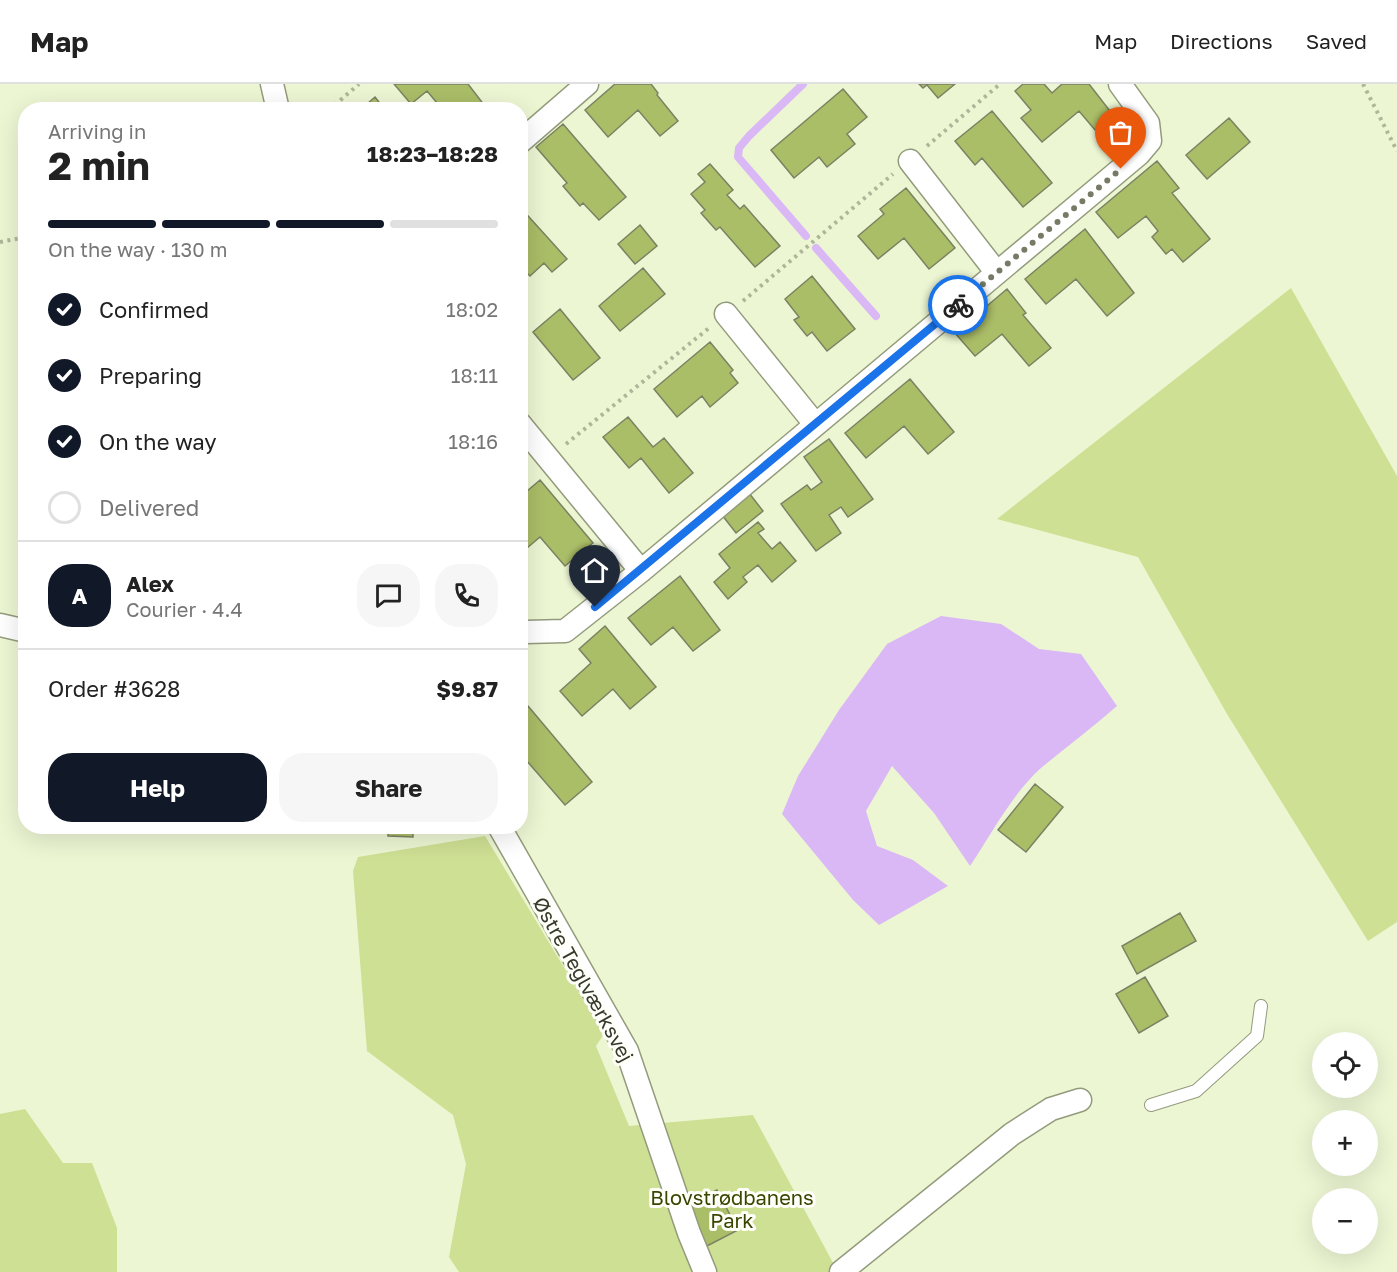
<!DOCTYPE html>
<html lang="en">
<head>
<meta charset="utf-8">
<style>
  body { margin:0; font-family:"Golos Text",sans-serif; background:#f6f6f6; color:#222; height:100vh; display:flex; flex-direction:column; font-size:22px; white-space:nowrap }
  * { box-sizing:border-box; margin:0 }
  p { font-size:20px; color:#767676 }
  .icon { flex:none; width:33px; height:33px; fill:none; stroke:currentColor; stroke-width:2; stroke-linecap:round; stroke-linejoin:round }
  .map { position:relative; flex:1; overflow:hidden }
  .drawer { position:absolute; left:18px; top:18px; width:510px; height:732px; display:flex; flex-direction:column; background:#fff; border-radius:24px; box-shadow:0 6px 24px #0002 }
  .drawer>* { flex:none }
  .tools { position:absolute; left:1312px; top:948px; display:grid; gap:12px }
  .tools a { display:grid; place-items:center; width:66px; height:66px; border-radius:50%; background:#fff; box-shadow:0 6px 24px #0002; font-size:30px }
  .pin { position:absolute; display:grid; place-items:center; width:51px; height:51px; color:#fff; margin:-62px -26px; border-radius:50% 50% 50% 0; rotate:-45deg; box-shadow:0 0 6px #0007 }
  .pin .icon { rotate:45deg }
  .courier { position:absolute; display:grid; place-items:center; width:60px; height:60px; margin:-30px; border:4px solid #1a73e8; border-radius:50%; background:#fff; color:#222; box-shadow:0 2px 8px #0007 }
  .summary em { font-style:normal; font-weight:700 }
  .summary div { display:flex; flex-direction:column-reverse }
  .summary { display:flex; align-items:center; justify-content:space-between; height:102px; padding:0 30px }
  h1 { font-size:39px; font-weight:700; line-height:45px }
  .bar { display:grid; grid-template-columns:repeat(4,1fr); gap:9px 6px; align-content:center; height:72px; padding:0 30px }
  .bar i { height:8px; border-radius:4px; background:#e0e0e0 }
  .bar .on { background:#111827 }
  .bar p { grid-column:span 4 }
  .line { display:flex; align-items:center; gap:15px; padding:0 30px; border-top:2px solid #e0e0e0 }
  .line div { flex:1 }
  .round { display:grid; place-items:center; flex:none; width:63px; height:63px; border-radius:24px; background:#f6f6f6 }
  ol { padding:0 30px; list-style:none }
  li { display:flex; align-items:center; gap:18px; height:66px }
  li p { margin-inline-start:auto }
  li .icon { padding:6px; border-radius:50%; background:#111827; color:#fff; stroke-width:4 }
  li:last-child { color:#767676 }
  li i { width:33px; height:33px; border:3px solid #e0e0e0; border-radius:50% }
  .button { display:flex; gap:12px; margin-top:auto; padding:12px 30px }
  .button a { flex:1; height:69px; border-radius:24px; background:#111827; color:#fff; font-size:24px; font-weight:700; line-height:69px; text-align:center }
  .button a+a { background:#f6f6f6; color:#222 }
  header { display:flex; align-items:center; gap:36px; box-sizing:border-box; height:84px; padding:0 30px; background:#fff; border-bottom:2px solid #e0e0e0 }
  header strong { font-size:28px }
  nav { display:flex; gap:33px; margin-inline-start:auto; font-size:21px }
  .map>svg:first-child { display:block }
  .green { fill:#cee093 }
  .water { fill:#dab8f5 }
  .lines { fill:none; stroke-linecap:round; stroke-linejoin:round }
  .stream { stroke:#dab8f5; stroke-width:8 }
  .building { fill:#aabd67; stroke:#7b8263; stroke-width:1.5 }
  .lane-casing { stroke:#939b7c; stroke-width:14 }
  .street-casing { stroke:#939b7c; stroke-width:25 }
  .path { stroke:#aeb69a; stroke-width:4; stroke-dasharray:3 4.5; stroke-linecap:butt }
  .lane { stroke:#fff; stroke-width:12 }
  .street { stroke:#fff; stroke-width:22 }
  .done { stroke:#767b66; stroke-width:6; stroke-dasharray:0 10.8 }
  .route { stroke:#1a73e8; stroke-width:8 }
  .labels { text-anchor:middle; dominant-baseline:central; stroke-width:6; stroke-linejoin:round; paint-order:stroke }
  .street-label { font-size:20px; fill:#36392c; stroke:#fdfff8 }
  .park-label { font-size:20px; fill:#3b4501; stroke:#fdfff8 }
</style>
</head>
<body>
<header>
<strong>Map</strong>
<nav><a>Map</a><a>Directions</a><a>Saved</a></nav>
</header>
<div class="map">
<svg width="1397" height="1188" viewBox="0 0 1397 1188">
  <rect width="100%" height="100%" fill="#ecf6d3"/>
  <path class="green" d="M 1291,204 L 1397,392 L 1397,838 L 1368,857 L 1227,630 L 1138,473 L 997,435 Z
    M 485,752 L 604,950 L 596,962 L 629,1042 L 753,1031 L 838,1188 L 459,1188 L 449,1173 L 466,1080 L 453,1031 L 367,967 L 353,787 L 358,773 Z
    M 25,1025 L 63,1079 L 92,1079 L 117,1144 L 117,1188 L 0,1188 L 0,1030 Z"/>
  <path class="water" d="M 941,532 L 1001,540 L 1039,565 L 1081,570 L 1117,622 C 1092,644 1066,663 1041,684 C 1012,710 992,749 970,782 L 934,729 L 892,682 L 866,727 L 877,762 L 913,776 L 948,802 L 879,841 L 853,816 L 782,730 L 798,692 L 839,626 L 887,560 Z"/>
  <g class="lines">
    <path class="stream" d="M 803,0 L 749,52 L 739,64 L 738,73 L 806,152
      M 816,164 L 876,232"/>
  </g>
  <path class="building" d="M 394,0 L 468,0 L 488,26 L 443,26 L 427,7 L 411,20 Z
    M 615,0 L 651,0 L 658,9 L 657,11 L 678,37 L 660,52 L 638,26 L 608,53 L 585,26 Z
    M 919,0 L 955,0 L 938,14 L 927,1 L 923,4 Z
    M 1023,0 L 1044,0 L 1052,9 L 1062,0 L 1089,0 L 1113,31 L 1095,46 L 1079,27 L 1042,58 L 1021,34 L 1031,26 L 1015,7 Z
    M 843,5 L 867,33 L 847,50 L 855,60 L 827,83 L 819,73 L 794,94 L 771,66 Z
    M 375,13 L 385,26 L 360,26 Z
    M 992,27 L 1052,99 L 1023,123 L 982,74 L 975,81 L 955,57 Z
    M 1229,34 L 1250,58 L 1207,95 L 1186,71 Z
    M 563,40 L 626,113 L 599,136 L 583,119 L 580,122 L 563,102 L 567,99 L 536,63 Z
    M 1157,77 L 1179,104 L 1172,109 L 1210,155 L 1183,178 L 1172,165 L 1166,170 L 1152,153 L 1158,147 L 1146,132 L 1118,154 L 1096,128 Z
    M 710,80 L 733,106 L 727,111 L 740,125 L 744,121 L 780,162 L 755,183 L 720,143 L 716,146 L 701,129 L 705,126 L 691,110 L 705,98 L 698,90 Z
    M 906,104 L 955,164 L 929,185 L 904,154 L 878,175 L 858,152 L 884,130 L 880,125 Z
    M 520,123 L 567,175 L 552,188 L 544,179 L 530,192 L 520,182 Z
    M 640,141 L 657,162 L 635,180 L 618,160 Z
    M 1085,145 L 1134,209 L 1107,232 L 1076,195 L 1046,220 L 1025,195 Z
    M 643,184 L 665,210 L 620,247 L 599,222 Z
    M 812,192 L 855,245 L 827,267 L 812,248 L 807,252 L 794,236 L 799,233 L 785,215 Z
    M 1007,205 L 1026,229 L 1023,231 L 1051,264 L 1029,282 L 1002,250 L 975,272 L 955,249 Z
    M 560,225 L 600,274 L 573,296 L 533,248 Z
    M 710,258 L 733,286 L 730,289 L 738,299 L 710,323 L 702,312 L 677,333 L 654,305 Z
    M 910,295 L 954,348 L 928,370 L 904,342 L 866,374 L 845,349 Z
    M 628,333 L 653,363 L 664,354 L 693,389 L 669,409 L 641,374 L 629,384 L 603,353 Z
    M 829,355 L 873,415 L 848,433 L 841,423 L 829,431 L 841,449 L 816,467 L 781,420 L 807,401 L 811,406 L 822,398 L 804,373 Z
    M 540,396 L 593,459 L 565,482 L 540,453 L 520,470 L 520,413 Z
    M 749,409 L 763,427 L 736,449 L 722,431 Z
    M 758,438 L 764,445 L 758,449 L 772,465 L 780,458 L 796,477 L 772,498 L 758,481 L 743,493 L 747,498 L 728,515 L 714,498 L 730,484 L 719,470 Z
    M 680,492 L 720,546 L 693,567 L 673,543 L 651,561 L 628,534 Z
    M 605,542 L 656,603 L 630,625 L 613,605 L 582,632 L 560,607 L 591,579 L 579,565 Z
    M 528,622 L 592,698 L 565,721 L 520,669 L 520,629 Z
    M 1035,700 L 1063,723 L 1026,768 L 998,746 Z
    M 388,742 L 426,742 L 426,746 L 413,745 L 413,753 L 388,752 Z
    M 1180,829 L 1196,857 L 1137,890 L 1122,862 Z
    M 1145,893 L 1168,932 L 1139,949 L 1116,910 Z
    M 717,1106 L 738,1146 L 707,1162 L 686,1121 Z"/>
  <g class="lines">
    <g class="lane-casing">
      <path id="lane" d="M 1151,1021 L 1196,1007 L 1257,952 L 1261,922"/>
    </g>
    <g class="street-casing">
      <path id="street" d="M 272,0 L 278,26
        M 520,58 L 587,0
        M 910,77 L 997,189
        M 726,230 L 815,340
        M 520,340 L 641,487
        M 0,541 L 26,547
        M 526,548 L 565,547 L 641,487 L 1139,70 L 1150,57 L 1148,39 L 1120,0
        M 499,742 L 627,967 L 689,1149 L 705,1188
        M 841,1188 L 1012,1050 L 1051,1025 L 1080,1016"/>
    </g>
    <path class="path" d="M 1363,0 L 1397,67
      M 329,26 L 359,0
      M 927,62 L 1000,0
      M 0,158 L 26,153
      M 743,217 L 893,90
      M 566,360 L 709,244"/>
    <use href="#lane" class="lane"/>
    <use href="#street" class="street"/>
  </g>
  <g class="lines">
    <path class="done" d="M 958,221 L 1121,85"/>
    <path class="route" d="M 595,523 L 958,221"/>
  </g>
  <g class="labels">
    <g class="street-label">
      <text transform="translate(584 895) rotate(61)">Østre Teglværksvej</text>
    </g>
    <g class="park-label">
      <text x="732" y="1113">Blovstrødbanens<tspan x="732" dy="23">Park</tspan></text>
    </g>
  </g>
</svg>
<div class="tools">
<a><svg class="icon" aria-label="locate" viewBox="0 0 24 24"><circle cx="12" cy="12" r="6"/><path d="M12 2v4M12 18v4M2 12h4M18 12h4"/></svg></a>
<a>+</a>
<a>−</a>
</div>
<div class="pin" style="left:1121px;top:85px;background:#ea580c"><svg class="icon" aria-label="bag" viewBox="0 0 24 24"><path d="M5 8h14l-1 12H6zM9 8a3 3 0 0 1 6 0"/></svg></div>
<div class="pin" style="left:595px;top:523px;background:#1f2937"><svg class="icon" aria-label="home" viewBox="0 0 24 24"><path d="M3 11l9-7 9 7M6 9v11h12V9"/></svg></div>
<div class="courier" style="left:958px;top:221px"><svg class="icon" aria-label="bike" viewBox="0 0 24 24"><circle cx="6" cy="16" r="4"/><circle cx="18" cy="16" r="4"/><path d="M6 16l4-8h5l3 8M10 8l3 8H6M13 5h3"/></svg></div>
<section class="drawer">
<div class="summary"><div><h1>2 min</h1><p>Arriving in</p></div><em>18:23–18:28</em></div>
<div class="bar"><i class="on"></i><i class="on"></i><i class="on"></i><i></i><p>On the way · 130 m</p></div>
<ol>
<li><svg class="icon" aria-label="check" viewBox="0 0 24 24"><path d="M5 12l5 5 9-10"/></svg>Confirmed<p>18:02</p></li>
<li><svg class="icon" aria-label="check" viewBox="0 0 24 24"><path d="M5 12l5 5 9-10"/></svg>Preparing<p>18:11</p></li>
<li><svg class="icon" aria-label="check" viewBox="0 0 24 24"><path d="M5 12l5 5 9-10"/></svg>On the way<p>18:16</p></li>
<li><i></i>Delivered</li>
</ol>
<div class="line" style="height:108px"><b class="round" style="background:#111827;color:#fff">A</b><div><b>Alex</b><p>Courier · 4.4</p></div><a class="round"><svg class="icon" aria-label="chat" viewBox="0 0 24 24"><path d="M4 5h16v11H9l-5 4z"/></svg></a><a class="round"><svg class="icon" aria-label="phone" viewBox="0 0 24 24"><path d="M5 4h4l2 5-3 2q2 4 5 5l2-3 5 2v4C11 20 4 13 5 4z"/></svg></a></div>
<div class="line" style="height:78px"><div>Order #3628</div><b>$9.87</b></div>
<div class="button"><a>Help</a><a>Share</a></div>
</section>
</div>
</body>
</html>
